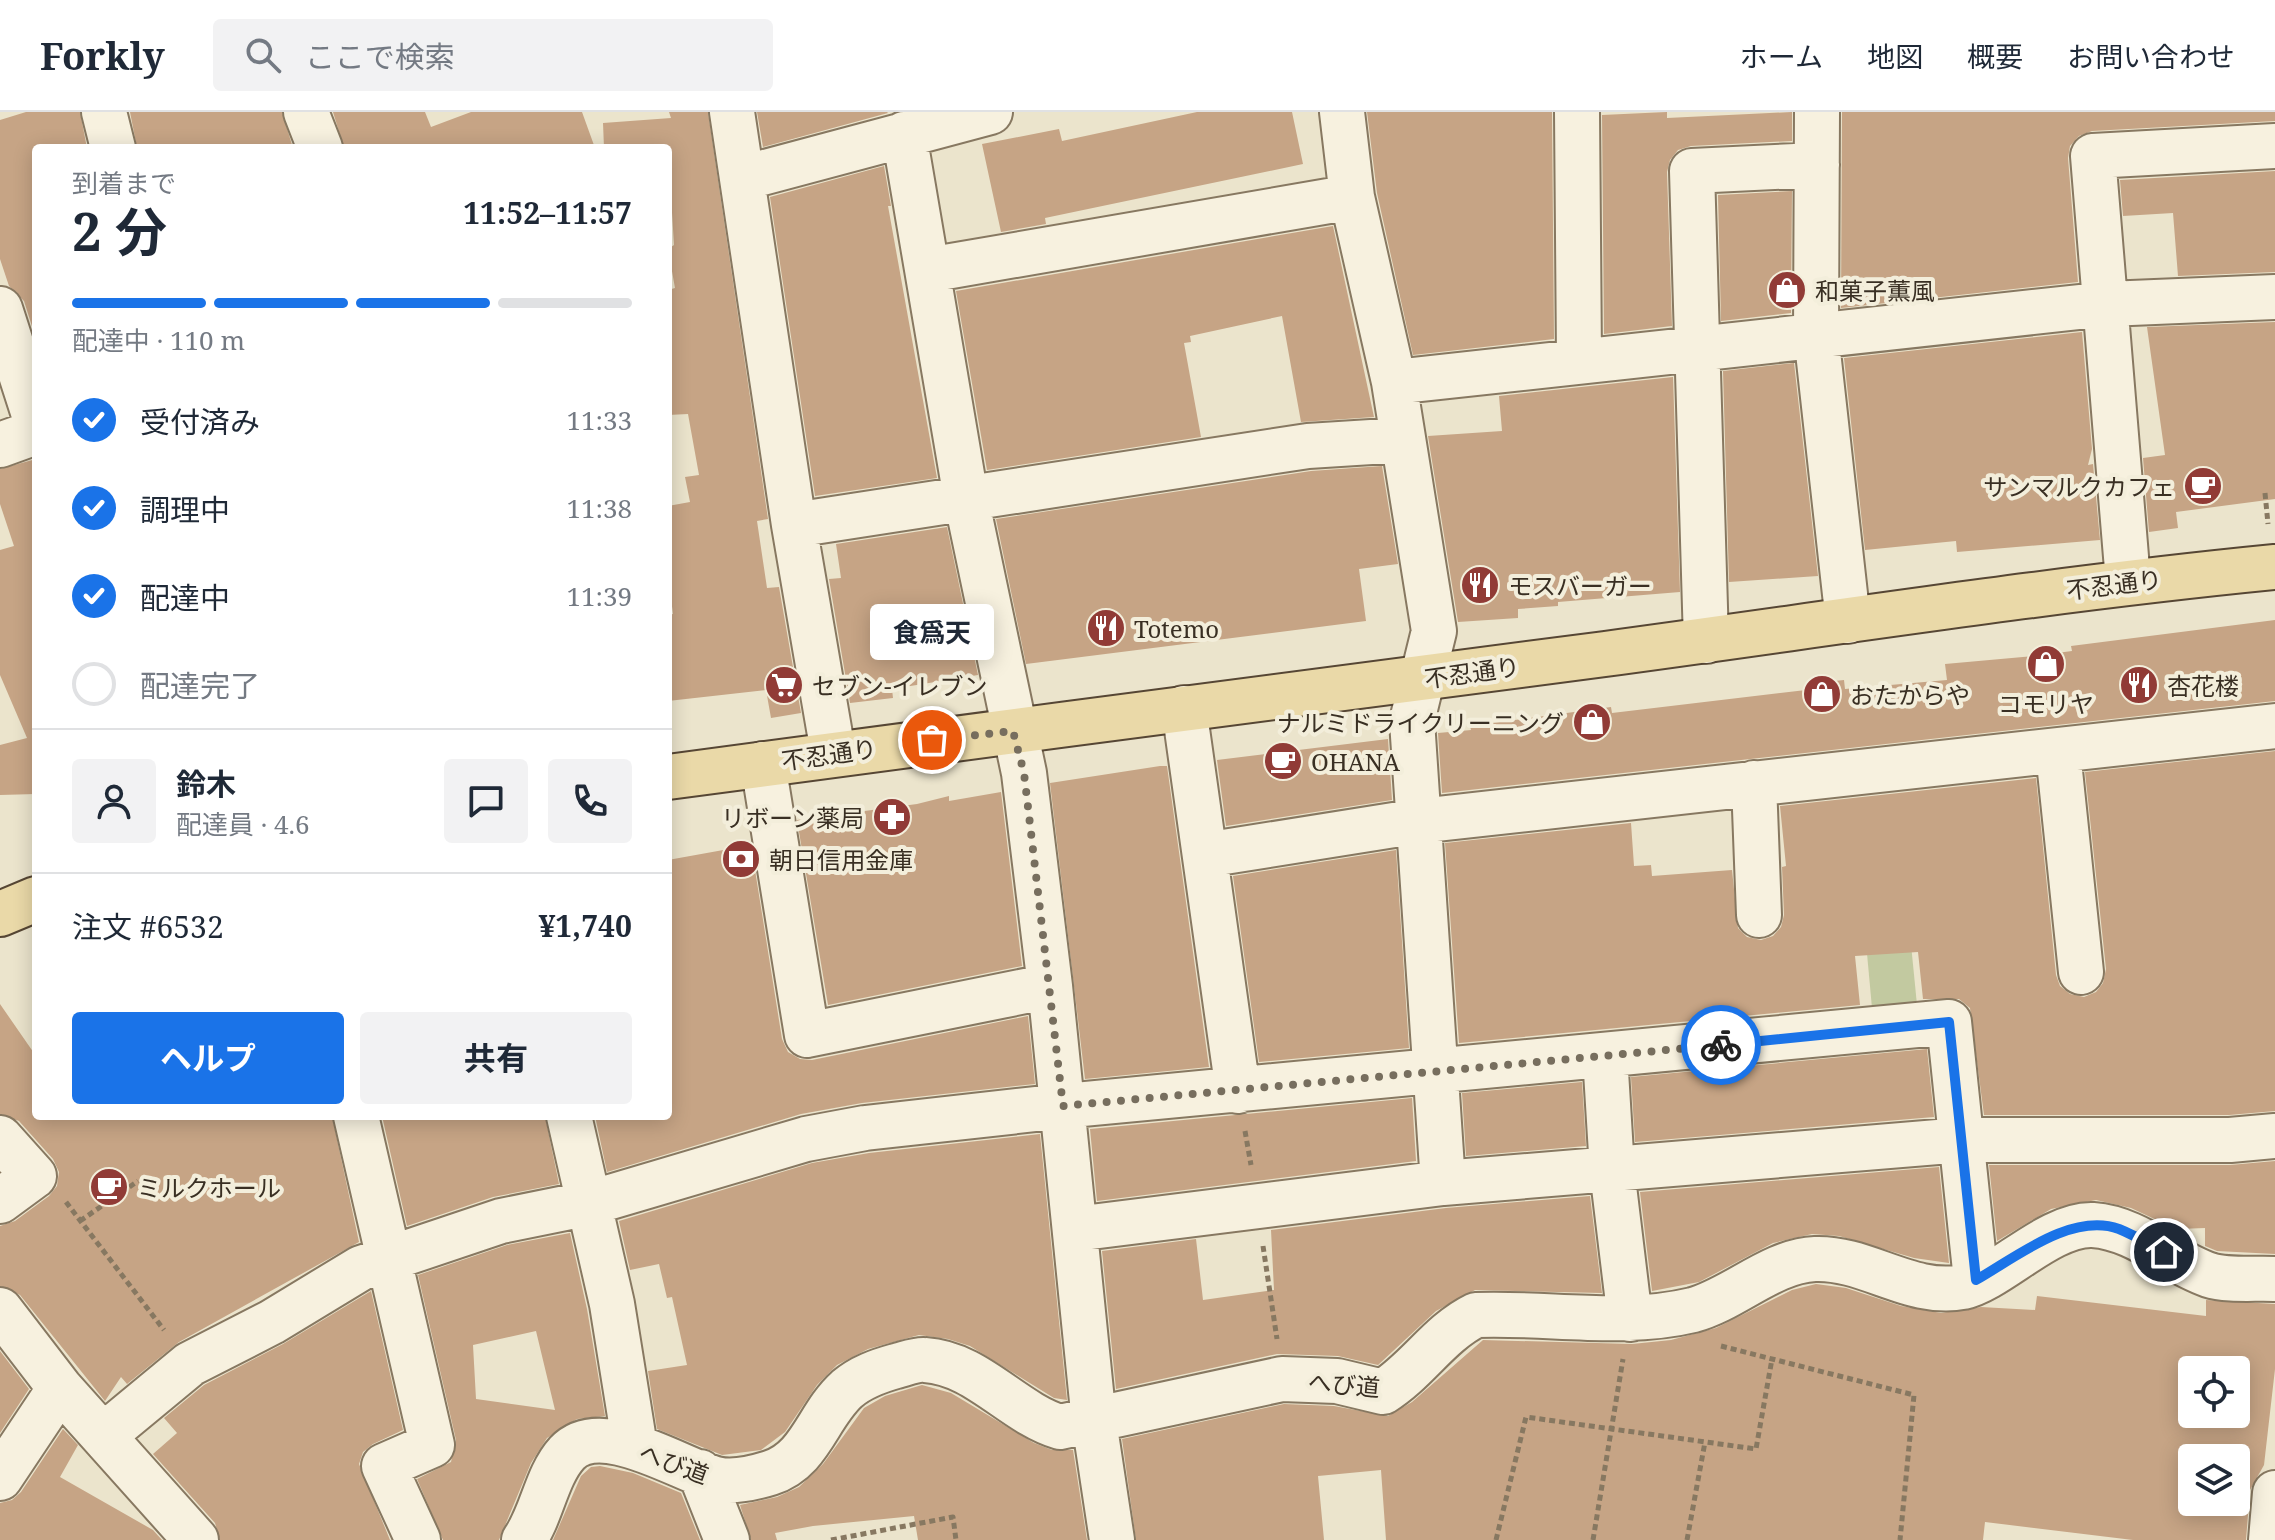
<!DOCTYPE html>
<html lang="ja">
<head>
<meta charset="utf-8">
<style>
  body { margin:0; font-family:"Noto Serif","Noto Sans JP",serif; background:#f2f2f3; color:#1f2937; height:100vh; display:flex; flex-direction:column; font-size:30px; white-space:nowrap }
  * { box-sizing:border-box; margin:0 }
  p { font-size:26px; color:#747a83 }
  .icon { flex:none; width:44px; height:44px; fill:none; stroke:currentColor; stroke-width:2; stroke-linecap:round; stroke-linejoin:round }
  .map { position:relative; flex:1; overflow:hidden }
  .sheet { position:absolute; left:32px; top:32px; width:640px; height:976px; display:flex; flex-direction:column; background:#fff; border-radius:8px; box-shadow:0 4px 20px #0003 }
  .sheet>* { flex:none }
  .controls { position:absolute; left:2178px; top:1244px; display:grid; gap:16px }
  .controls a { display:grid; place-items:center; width:72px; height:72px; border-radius:8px; background:#fff; box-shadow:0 4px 20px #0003; font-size:40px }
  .pin { position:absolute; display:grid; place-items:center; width:68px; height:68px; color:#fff; margin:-34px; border:4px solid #fff; border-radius:50%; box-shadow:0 2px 8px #0007 }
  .courier { position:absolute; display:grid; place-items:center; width:80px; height:80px; margin:-40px; border:6px solid #1a73e8; border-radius:50%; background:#fff; color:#222; box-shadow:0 2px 10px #0007 }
  .bubble { position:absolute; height:56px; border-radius:8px; background:#fff; box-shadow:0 4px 20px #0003; font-size:26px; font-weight:700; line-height:56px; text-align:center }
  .overview em { font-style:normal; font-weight:700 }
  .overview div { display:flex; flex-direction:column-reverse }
  .overview { display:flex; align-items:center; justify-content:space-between; height:136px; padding:0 40px }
  h1 { font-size:52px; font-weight:700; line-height:60px }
  .bar { display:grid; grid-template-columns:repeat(4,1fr); gap:12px 8px; align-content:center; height:96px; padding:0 40px }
  .bar i { height:10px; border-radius:6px; background:#e0e1e3 }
  .bar .on { background:#1a73e8 }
  .bar p { grid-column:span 4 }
  .line { display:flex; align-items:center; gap:20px; padding:0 40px; border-top:2px solid #e0e1e3 }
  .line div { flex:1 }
  .round { display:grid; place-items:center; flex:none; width:84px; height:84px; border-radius:8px; background:#f2f2f3 }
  ol { padding:0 40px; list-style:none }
  li { display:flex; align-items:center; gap:24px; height:88px }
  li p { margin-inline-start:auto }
  li .icon { padding:8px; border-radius:50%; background:#1a73e8; color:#fff; stroke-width:4 }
  li:last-child { color:#747a83 }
  li i { width:44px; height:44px; border:4px solid #e0e1e3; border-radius:50% }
  .primary-button { display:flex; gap:16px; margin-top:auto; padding:16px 40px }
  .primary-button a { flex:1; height:92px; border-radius:8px; background:#1a73e8; color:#fff; font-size:32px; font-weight:700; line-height:92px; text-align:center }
  .primary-button a+a { background:#f2f2f3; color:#1f2937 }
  header { display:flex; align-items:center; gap:48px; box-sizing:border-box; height:112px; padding:0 40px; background:#fff; border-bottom:2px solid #e0e1e3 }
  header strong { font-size:38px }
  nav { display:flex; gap:44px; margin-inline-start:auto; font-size:28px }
  .search { width:560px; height:72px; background:#f2f2f3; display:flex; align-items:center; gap:20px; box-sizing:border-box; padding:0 28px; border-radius:8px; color:#747a83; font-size:30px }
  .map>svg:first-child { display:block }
  .green { fill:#c2c9a0 }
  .building { fill:#c6a485; fill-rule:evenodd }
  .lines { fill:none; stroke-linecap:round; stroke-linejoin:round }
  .minor-casing { stroke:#877861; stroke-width:48 }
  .major-casing { stroke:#564634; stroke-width:48 }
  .path { stroke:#877861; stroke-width:5; stroke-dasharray:6 4; stroke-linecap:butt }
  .minor { stroke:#f7f1df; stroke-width:44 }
  .major { stroke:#ead9a8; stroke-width:44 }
  .done { stroke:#776e5e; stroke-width:8; stroke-dasharray:0 14.4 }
  .route { stroke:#1a73e8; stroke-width:10 }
  .labels { text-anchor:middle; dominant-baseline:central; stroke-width:8; stroke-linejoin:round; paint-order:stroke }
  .poi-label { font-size:24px; fill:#392f23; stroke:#f3eedb; text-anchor:start }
  .street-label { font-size:24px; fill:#392f23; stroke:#f3eedb }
</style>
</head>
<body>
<header>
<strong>Forkly</strong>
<div class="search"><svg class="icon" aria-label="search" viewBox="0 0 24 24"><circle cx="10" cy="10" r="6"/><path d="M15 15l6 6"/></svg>ここで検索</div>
<nav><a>ホーム</a><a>地図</a><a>概要</a><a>お問い合わせ</a></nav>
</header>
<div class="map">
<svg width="2275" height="1428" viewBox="0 0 2275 1428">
  <rect width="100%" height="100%" fill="#ebe4cc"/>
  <path class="green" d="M 1906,782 L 1918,903 L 1873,907 L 1862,787 Z"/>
  <path class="building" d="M 26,0 L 80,0 L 87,36 L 36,36 L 36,227 L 24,189 L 9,174 L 0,147 L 0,8 Z
    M 130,0 L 282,0 L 293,36 L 137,36 Z
    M 333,0 L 425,0 L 431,15 L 471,0 L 582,0 L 595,36 L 344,36 Z
    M 669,0 L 708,0 L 768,407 L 757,409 L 767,476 L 779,475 L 801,601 L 771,606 L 766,578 L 668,589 L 668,503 L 673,502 L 668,464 L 668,394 L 690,390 L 685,365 L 699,363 L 688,302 L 668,303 L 668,178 L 675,176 L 668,137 L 674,133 L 668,36 L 604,36 L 603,11 L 671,6 Z
    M 757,0 L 887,0 L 888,1 L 763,35 Z
    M 1197,0 L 1292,0 L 1303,52 L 1045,106 L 1046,112 L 1001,120 L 982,32 L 1059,17 L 1062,29 Z
    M 1367,0 L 1552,0 L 1554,227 L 1413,243 L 1377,81 Z
    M 1667,0 L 1667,6 L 1792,0 L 1792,29 L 1691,34 L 1678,38 L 1670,48 L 1667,60 L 1672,214 L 1604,222 L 1602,3 Z
    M 1842,0 L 2275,0 L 2275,9 L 2092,19 L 2079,24 L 2070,34 L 2068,46 L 2078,170 L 1841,196 Z
    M 884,54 L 891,94 L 888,94 L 937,366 L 815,384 L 770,85 Z
    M 2275,59 L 2275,160 L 2178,164 L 2173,101 L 2123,104 L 2120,68 Z
    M 1792,79 L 1791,201 L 1721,209 L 1718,83 Z
    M 1333,114 L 1374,305 L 1301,310 L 1282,204 L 1190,224 L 1191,230 L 1184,231 L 1201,325 L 987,358 L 956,179 Z
    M 2275,210 L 2275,387 L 2176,400 L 2178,416 L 2149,420 L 2143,346 L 2165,343 L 2147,215 Z
    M 2082,220 L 2092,337 L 2088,353 L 2093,352 L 2100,428 L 1957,440 L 1956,429 L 1865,438 L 1844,246 Z
    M 1794,251 L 1818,464 L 1729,470 L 1723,259 Z
    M 1673,265 L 1680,480 L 1558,490 L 1558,494 L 1518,497 L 1518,506 L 1458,510 L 1428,324 L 1502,319 L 1499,284 Z
    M 36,347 L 36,682 L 0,683 L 0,633 L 27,626 L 0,563 L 0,438 L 14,434 L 0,392 L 0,357 Z
    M 1382,354 L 1398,452 L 1359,457 L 1366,509 L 1026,552 L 996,407 L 1311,359 Z
    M 947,415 L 978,563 L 892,577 L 893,586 L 850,591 L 829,467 L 841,466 L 836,432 Z
    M 2275,508 L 2275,589 L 1442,681 L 1438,621 L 1471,618 L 1470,614 L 1611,595 L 1612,601 L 1806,578 L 1806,572 L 1844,568 L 1845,577 L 1947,568 L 1945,552 L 2034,544 L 2072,539 L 2071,534 Z
    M 1388,627 L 1392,688 L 1226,714 L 1217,648 Z
    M 2275,639 L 2275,999 L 2229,1003 L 1984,1003 L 1970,896 L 1959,887 L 1923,887 L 1918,840 L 1855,844 L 1860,893 L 1459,931 L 1445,731 L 1631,711 L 1634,754 L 1651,753 L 1652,764 L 1732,758 L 1738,816 L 1747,825 L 1761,828 L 1773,824 L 1781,815 L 1784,803 L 1782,755 L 1786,754 L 1780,694 L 2036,666 L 2056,863 L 2060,874 L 2070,882 L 2084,885 L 2096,880 L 2103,871 L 2106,857 L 2085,660 Z
    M 1160,654 L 1167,654 L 1209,955 L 1085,967 L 1050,671 Z
    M 1001,680 L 1022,854 L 828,893 L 797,708 L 917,692 L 949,684 L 949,689 Z
    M 751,733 L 782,927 L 788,940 L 800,947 L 812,948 L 1028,904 L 1035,972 L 862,991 L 801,1002 L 607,1060 L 595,1004 L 668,1004 L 668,748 Z
    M 1396,738 L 1409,936 L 1259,950 L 1233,764 Z
    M 0,892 L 36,944 L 36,1004 L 332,1004 L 359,1130 L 179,1230 L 127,1272 L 121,1265 L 105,1289 L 20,1183 L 0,1174 L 0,1114 L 15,1109 L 49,1084 L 57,1074 L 59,1060 L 53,1047 L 19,1009 L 0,1002 Z
    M 1927,937 L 1934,1005 L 1635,1030 L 1631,965 Z
    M 1582,970 L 1586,1034 L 1466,1044 L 1462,981 Z
    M 1412,986 L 1416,1049 L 1097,1089 L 1090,1017 Z
    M 382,1004 L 545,1004 L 559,1072 L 493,1085 L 407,1114 Z
    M 1040,1022 L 1067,1288 L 1054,1286 L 970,1234 L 948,1227 L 919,1223 L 868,1237 L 837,1253 L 817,1273 L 785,1320 L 761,1338 L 722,1343 L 657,1317 L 648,1259 L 687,1253 L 672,1185 L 667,1186 L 659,1152 L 630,1158 L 619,1109 L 812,1051 L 869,1041 Z
    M 2275,1049 L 2275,1142 L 2217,1139 L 2205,1134 L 2205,1116 L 2179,1117 L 2179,1110 L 2161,1110 L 2131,1096 L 2096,1088 L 2051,1097 L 1997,1129 L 1989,1053 L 2230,1053 Z
    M 1939,1055 L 1949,1151 L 1914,1146 L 1839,1124 L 1812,1122 L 1773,1131 L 1699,1170 L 1652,1179 L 1640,1080 Z
    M 1590,1084 L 1602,1181 L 1475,1178 L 1436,1199 L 1378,1253 L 1338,1244 L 1277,1242 L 1116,1277 L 1102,1139 L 1196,1127 L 1203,1188 L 1274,1178 L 1271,1118 L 1446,1096 Z
    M 570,1121 L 587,1197 L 605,1304 L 577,1307 L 547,1326 L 531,1351 L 499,1428 L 443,1428 L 417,1367 L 451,1350 L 456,1328 L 418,1163 L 507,1133 ZM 536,1219 L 555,1298 L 476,1287 L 473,1233 Z
    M 1816,1172 L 1846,1176 L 1901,1194 L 1941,1201 L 1981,1195 L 2035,1198 L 2037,1184 L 2206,1204 L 2206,1188 L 2275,1192 L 2275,1257 L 2264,1353 L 2250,1378 L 2246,1428 L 2133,1428 L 1985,1410 L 1983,1428 L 1386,1428 L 1381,1358 L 1318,1364 L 1324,1428 L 1136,1428 L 1122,1327 L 1284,1292 L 1334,1294 L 1388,1304 L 1412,1290 L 1483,1228 L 1632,1232 L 1671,1228 L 1716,1216 L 1792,1178 ZM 2192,1258 L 2236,1258 L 2236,1302 L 2192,1302 ZM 2192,1346 L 2236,1346 L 2236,1390 L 2192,1390 Z
    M 371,1179 L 403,1318 L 373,1332 L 363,1340 L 359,1352 L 390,1428 L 220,1428 L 215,1411 L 153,1342 L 177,1321 L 164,1306 L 204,1273 L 283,1232 Z
    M 0,1239 L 29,1277 L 0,1321 Z
    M 922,1273 L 951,1281 L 1034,1331 L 1052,1338 L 1073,1338 L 1087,1428 L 918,1428 L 914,1404 L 813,1414 L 775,1421 L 777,1428 L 751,1428 L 740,1393 L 777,1385 L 799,1375 L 823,1352 L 864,1296 L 885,1284 Z
    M 63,1317 L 78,1333 L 60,1365 L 153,1418 L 162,1428 L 0,1428 L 0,1391 L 12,1388 L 21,1380 Z
    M 600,1354 L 633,1361 L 681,1381 L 700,1428 L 553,1428 L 581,1364 L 591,1355 Z"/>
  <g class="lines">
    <g class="minor-casing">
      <path id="minor" d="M 104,0 L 113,36
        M 306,0 L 320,36
        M 732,0 L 794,413 L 833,640
        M 1342,0 L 1352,85 L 1394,270 L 1434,519 L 1412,609 L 1443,1071
        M 1577,0 L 1579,247
        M 1817,0 L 1816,222 L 1848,509
        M 904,22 L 966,386 L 1024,661 L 1050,874 L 1094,1309 L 1112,1428
        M 743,66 L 990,0
        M 928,158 L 1352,85
        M 0,197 L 36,309
        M 1394,270 L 2107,192 L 2275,185
        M 0,333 L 36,320
        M 794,413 L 1308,334 L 1403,328
        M 2128,469 L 2093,44 L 2275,34
        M 1706,529 L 1692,59 L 1817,53
        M 1184,596 L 1238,979
        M 2058,640 L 2081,860
        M 763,652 L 807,923 L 1050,874
        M 1754,671 L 1759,803
        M 1205,743 L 1419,709 L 2275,614
        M 1605,943 L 1612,1058 L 1630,1207
        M 356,1004 L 432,1333 L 384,1354 L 418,1428
        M 569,1004 L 612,1192 L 635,1335
        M 0,1026 L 34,1064 L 0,1089
        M 1075,1117 L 1443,1071 L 1962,1028 L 2230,1028 L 2275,1024
        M 0,1198 L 60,1276 L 196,1428
        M 103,1324 L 190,1252 L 272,1210 L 361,1156 L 501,1109 L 590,1091 L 806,1027 L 865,1016 L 1063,994 L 1949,910 L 1976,1168
        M 700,1360 L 727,1428
        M 0,1366 L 60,1276
        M 524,1428 C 542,1403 546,1364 567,1341 C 601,1305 681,1358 716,1367 C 733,1371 754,1366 770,1361 C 811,1348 817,1304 847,1277 C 861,1265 878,1259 896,1254 C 905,1252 916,1247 925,1248 C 977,1251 1013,1301 1060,1315 L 1282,1267 L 1337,1269 L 1383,1280 C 1418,1258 1439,1221 1476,1203 C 1547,1200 1623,1215 1693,1198 C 1734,1187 1771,1149 1815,1147 C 1866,1145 1911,1185 1963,1175 C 1999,1167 2050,1111 2093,1113 C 2136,1116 2169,1149 2209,1163 C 2228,1169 2255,1166 2275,1167
        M 2271,1428 L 2275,1381"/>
    </g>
    <g class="major-casing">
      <path id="major" d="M 668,665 C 980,622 1293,584 1605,542 C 1828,512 2051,477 2275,455
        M 0,802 L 36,787"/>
    </g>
    <path class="path" d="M 2265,381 L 2268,412
      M 1245,1019 L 1251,1053
      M 66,1090 L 164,1218
      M 80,1109 L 138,1069
      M 1263,1134 L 1277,1227
      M 1721,1234 L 1914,1283 L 1900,1428
      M 831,1428 L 953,1405 L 956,1428
      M 1496,1428 L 1526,1305 L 1756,1337 L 1772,1247
      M 1593,1428 L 1623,1247
      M 1687,1428 L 1705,1330"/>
    <use href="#minor" class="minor"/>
    <use href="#major" class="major"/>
  </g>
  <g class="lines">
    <path class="done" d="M 932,628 L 1013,619 L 1024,661 L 1063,994 L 1721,933"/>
    <path class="route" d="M 1721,933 L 1949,910 L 1976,1168 C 2015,1146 2071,1100 2119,1117 C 2134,1123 2149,1132 2164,1140"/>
  </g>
  <defs>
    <g id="shop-disc" transform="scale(2)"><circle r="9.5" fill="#913b36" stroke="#f3eedb"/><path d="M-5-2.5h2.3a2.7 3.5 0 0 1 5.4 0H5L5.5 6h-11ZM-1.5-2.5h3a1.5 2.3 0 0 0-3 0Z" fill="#fff"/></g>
    <g id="cafe-disc" transform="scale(2)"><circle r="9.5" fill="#913b36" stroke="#f3eedb"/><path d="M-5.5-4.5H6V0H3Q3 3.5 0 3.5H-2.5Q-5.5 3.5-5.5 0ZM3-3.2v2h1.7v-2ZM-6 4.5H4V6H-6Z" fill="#fff"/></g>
    <g id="restaurant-disc" transform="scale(2)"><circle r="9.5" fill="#913b36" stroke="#f3eedb"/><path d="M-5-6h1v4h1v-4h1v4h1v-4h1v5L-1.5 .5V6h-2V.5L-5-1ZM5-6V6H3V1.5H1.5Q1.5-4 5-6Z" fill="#fff"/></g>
    <g id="supermarket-disc" transform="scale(2)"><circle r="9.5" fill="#913b36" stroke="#f3eedb"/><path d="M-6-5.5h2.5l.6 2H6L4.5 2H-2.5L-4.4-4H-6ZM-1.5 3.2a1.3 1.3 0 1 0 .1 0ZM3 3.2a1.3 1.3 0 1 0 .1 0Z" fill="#fff"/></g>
    <g id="pharmacy-disc" transform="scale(2)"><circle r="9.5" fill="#913b36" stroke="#f3eedb"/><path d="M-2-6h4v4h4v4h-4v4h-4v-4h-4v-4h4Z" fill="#fff"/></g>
    <g id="bank-disc" transform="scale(2)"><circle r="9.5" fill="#913b36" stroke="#f3eedb"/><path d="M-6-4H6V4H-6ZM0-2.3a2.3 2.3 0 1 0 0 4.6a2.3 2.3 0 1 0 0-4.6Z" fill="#fff"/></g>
  </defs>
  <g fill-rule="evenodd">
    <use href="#shop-disc" x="1787" y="178"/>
    <use href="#cafe-disc" x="2203" y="374"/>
    <use href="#restaurant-disc" x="1480" y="473"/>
    <use href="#restaurant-disc" x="1106" y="516"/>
    <use href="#shop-disc" x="2046" y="552"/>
    <use href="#supermarket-disc" x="784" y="573"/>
    <use href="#restaurant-disc" x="2139" y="573"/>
    <use href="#shop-disc" x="1822" y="582"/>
    <use href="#shop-disc" x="1592" y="610"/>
    <use href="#cafe-disc" x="1283" y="649"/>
    <use href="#pharmacy-disc" x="892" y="705"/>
    <use href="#bank-disc" x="741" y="747"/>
    <use href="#cafe-disc" x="109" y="1075"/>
  </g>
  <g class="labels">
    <g class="poi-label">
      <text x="1815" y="178">和菓子薫風</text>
      <text x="2175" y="374" text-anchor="end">サンマルクカフェ</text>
      <text x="1508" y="473">モスバーガー</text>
      <text x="1134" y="516">Totemo</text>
      <text x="812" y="573">セブン-イレブン</text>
      <text x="2167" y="573">杏花楼</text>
      <text x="1850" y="582">おたからや</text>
      <text x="2046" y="591" text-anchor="middle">コモリヤ</text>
      <text x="1564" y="610" text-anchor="end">ナルミドライクリーニング</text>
      <text x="1311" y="649">OHANA</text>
      <text x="864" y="705" text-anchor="end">リボーン薬局</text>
      <text x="769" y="747">朝日信用金庫</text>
      <text x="137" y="1075">ミルクホール</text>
    </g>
    <g class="street-label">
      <text transform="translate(2114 472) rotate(-7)">不忍通り</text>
      <text transform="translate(1472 560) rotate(-8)">不忍通り</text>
      <text transform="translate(829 642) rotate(-8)">不忍通り</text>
      <text transform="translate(1344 1272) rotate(5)">へび道</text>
      <text transform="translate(674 1351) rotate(20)">へび道</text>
    </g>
  </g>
</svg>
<div class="controls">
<a><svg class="icon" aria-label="locate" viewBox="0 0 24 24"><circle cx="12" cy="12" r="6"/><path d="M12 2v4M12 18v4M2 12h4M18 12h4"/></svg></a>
<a><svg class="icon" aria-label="layers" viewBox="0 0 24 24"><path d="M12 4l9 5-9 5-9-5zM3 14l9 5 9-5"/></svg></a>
</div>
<div class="pin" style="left:932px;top:628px;background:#ea580c"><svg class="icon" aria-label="bag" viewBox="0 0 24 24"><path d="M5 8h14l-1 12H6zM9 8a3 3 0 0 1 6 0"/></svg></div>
<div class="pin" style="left:2164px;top:1140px;background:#1f2937"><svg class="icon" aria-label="home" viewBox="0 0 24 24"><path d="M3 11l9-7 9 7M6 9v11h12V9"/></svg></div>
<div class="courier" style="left:1721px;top:933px"><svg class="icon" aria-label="bike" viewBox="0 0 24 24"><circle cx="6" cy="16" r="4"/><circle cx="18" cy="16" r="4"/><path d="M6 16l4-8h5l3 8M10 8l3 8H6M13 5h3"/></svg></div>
<div class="bubble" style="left:870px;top:492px;width:124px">食爲天</div>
<section class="sheet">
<div class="overview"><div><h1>2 分</h1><p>到着まで</p></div><em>11:52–11:57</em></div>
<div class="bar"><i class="on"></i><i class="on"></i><i class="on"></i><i></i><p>配達中 · 110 m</p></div>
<ol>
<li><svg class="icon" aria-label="check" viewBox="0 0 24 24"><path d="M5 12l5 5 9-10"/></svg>受付済み<p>11:33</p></li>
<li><svg class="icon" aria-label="check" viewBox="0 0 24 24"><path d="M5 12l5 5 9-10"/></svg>調理中<p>11:38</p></li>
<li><svg class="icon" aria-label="check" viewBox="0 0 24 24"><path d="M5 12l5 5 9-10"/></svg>配達中<p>11:39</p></li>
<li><i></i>配達完了</li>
</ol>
<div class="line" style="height:144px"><a class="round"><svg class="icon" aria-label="person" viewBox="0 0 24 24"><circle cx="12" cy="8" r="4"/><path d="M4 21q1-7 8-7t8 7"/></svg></a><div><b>鈴木</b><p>配達員 · 4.6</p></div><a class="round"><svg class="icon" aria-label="chat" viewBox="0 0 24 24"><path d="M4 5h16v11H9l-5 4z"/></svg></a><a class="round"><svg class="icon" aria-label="phone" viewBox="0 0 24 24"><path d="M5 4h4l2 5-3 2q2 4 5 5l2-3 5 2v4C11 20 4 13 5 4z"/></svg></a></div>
<div class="line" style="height:104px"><div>注文 #6532</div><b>¥1,740</b></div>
<div class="primary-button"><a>ヘルプ</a><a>共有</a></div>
</section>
</div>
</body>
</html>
